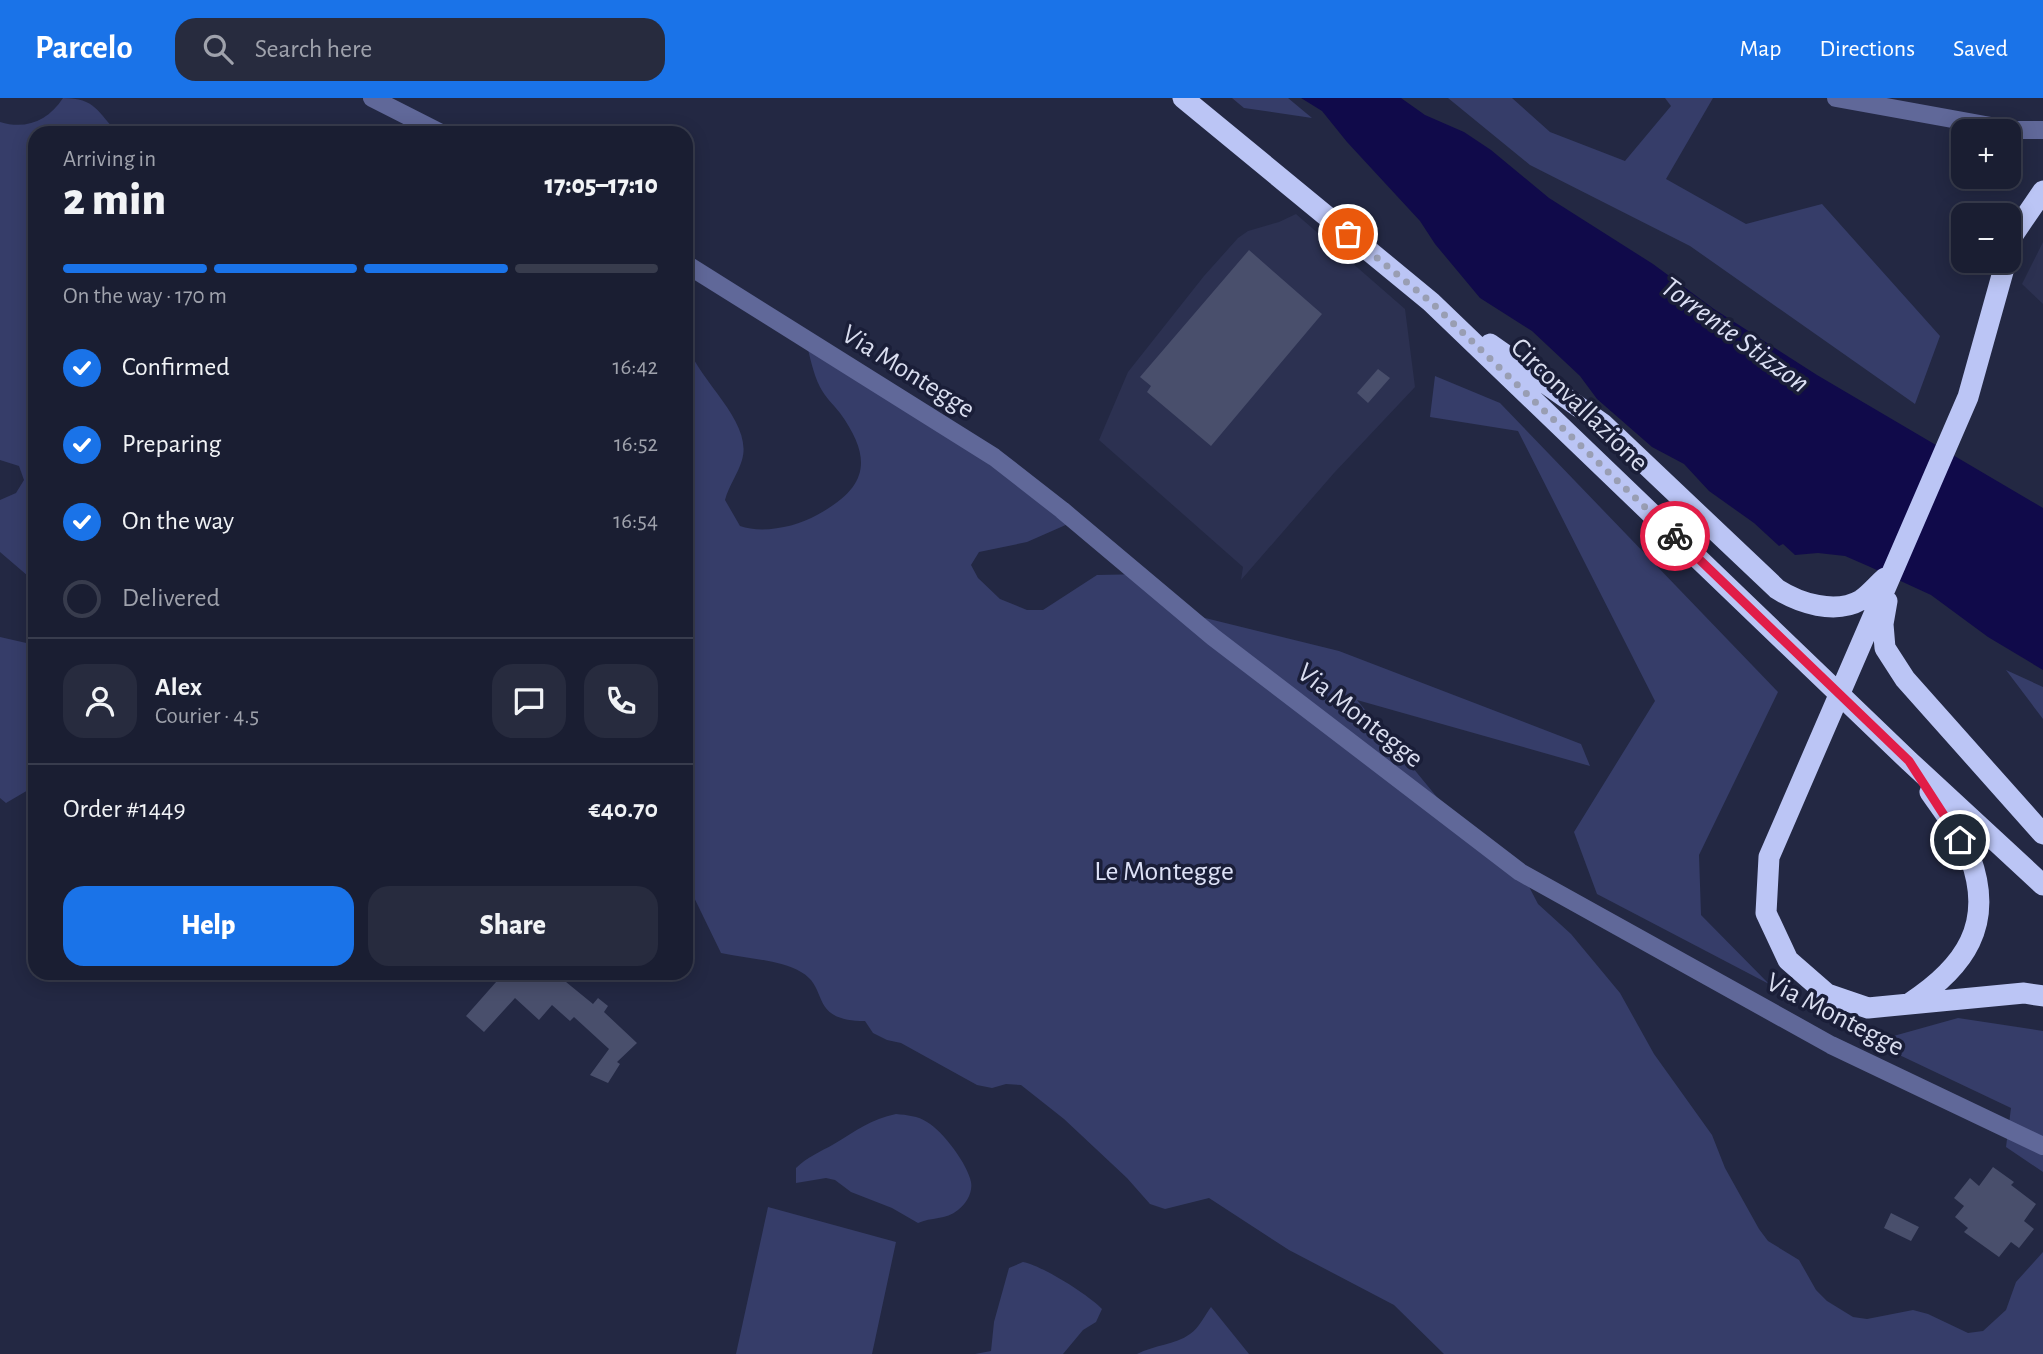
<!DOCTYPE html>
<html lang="en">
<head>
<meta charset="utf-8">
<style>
  body { margin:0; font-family:"Alegreya Sans",sans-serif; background:#272b3e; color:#f1f3f6; height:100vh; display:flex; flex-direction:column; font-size:26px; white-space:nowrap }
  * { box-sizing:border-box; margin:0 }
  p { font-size:23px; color:#9fa2ac }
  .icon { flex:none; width:38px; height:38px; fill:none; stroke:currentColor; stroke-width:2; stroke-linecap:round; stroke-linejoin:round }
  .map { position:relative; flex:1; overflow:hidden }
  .details { position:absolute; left:28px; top:28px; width:665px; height:854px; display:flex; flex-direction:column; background:#1a1e32; border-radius:21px; box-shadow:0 4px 18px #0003,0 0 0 2px #383c4d }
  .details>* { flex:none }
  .fabs { position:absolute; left:1951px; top:21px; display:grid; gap:14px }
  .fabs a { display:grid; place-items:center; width:70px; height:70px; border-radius:14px; background:#1a1e32; box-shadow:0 4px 18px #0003,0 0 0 2px #383c4d; font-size:35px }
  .pin { position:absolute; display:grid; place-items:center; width:60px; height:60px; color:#fff; margin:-30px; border:4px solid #fff; border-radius:50%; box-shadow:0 2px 7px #0007 }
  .courier { position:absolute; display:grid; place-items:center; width:70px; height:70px; margin:-35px; border:5px solid #e11d48; border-radius:50%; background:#fff; color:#222; box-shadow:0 2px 9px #0007 }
  .overview em { font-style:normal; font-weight:800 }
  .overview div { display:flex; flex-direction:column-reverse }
  .overview { display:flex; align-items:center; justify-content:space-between; height:119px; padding:0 35px }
  h1 { font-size:46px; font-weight:800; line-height:52px }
  .bar { display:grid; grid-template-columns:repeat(4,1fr); gap:10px 7px; align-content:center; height:84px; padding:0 35px }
  .bar i { height:9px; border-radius:5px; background:#383c4d }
  .bar .active { background:#1a73e8 }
  .bar p { grid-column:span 4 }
  .line { display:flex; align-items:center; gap:18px; padding:0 35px; border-top:2px solid #383c4d }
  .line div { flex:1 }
  .round { display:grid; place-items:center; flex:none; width:74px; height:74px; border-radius:21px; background:#272b3e }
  ol { padding:0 35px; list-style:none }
  li { display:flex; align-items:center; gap:21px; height:77px }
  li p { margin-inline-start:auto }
  li .icon { padding:7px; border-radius:50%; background:#1a73e8; color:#fff; stroke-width:4 }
  li:last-child { color:#9fa2ac }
  li i { width:38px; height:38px; border:4px solid #383c4d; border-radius:50% }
  .primary-button { display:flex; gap:14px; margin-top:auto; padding:14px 35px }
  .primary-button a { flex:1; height:80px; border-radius:21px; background:#1a73e8; color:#fff; font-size:28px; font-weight:800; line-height:80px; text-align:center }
  .primary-button a+a { background:#272b3e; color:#f1f3f6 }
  header { display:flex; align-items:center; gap:42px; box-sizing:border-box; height:98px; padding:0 35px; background:#1a73e8; color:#fff }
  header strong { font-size:33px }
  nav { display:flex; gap:38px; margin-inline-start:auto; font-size:24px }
  .search { width:490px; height:63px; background:#272b3e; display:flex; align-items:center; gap:18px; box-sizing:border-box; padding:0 24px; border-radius:21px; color:#9fa2ac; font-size:26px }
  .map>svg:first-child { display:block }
  .built { fill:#2c3151 }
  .green { fill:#363d69 }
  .water { fill:#100a4a }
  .building { fill:#494f6c }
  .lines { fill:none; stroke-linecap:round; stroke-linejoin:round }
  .minor { stroke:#606899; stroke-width:18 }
  .highway { stroke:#bbc5f5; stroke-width:21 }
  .done { stroke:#999eb3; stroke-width:7; stroke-dasharray:0 12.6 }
  .route { stroke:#e11d48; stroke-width:9 }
  .labels { text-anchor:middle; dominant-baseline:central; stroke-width:7; stroke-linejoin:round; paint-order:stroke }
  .street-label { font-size:28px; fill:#d9ddef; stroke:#1a1e38 }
  .park-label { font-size:28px; fill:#dee2f7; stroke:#1a1e38 }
  .water-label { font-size:30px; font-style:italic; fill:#dbdff4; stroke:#1a1e38 }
</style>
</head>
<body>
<header>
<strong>Parcelo</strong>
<div class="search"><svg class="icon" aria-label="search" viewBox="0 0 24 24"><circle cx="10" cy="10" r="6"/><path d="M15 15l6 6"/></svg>Search here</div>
<nav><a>Map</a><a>Directions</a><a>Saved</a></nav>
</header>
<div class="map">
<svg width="2043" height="1256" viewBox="0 0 2043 1256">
  <rect width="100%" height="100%" fill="#232843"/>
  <path class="built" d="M 1296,116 L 1405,211 L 1415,289 L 1334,375 L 1241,482 L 1243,469 L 1099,342 L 1128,274 L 1204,178 L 1238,140 L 1248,133 L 1279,124 Z
    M 2043,144 L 2043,206 L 2022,186 Z"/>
  <path class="green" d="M 63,0 C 96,0 97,14 118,35 L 35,35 L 35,484 L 0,454 L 0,402 L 16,395 L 24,382 L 19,368 L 0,362 L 0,24 C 26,32 48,23 63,0 Z
    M 1232,0 L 1288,0 L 1312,20 L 1244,10 Z
    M 1448,0 L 1512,0 L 1550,34 L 1625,63 L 1671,8 L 1665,0 L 1713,0 L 1666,81 L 1746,126 L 1822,106 L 1940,238 L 1915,306 L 1690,148 L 1530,67 Z
    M 686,242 C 694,280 754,322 742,362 C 738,376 729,387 725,402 L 740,428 C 762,436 796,429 817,417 C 867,390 874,362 840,315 C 833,306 825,299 820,289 C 813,275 810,259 806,243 L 1077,422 L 1027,444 L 979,454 L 971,467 L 978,480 L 1000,501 L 1027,512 L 1043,512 L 1097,477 L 1146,476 L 1201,519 L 1339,553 L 1581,646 L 1590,668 L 1357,602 L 1478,749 L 1524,779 L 1538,806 L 1571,836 L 1620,895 L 1654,956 L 1712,1037 L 1725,1070 L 1759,1131 L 1768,1143 L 1799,1162 L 1816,1192 L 1827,1203 L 1853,1219 L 1867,1221 L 1913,1212 L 1928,1216 L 1968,1235 L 1983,1233 L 2006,1212 L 2016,1184 L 2043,1154 L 2043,1256 L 1444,1256 L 1394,1207 L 1289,1152 L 1209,1100 L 1165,1111 L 1150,1106 L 1127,1080 L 1064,1021 L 1021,987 L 1006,986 L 992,990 L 977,987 L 901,945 L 887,942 L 873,935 L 865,923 C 808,923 830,890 801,874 C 778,861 747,861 721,855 L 686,783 Z
    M 1435,278 L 1500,305 L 1778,594 L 1699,757 L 1701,817 L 1769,886 L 1597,796 L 1574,734 L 1655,603 L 1518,333 L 1430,319 Z
    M 0,539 L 35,547 L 35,688 L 6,705 L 0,700 Z
    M 2006,572 L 2043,589 L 2043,621 Z
    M 1958,920 L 2043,933 L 2043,1074 L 2006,1049 L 2011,1010 L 1872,944 Z
    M 896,1016 C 907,1017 918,1018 927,1024 C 943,1033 968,1067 971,1084 C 973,1095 966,1106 958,1112 C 946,1122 931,1119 918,1125 L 892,1110 L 851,1094 L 835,1082 L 826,1080 L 796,1085 L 796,1070 C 807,1059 820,1054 834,1046 C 856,1033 871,1021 896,1016 Z
    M 768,1109 L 896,1144 L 872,1256 L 736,1256 Z
    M 1023,1164 C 1041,1167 1089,1197 1102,1211 L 1096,1224 L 1083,1232 L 1063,1256 L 975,1256 L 991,1253 L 994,1224 L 1009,1170 Z
    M 1211,1209 L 1249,1256 L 1137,1256 C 1154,1247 1175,1247 1190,1236 C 1199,1230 1205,1217 1211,1209 Z"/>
  <path class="water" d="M 1301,0 L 1401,0 L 1425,17 L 1464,34 L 1491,52 L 1549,100 L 1653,166 L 1714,211 L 1817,277 L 2043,410 L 2043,572 L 1988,539 L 1931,497 L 1868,468 L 1845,458 L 1818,455 L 1795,457 L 1783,446 L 1779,448 L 1754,425 L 1709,393 L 1684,366 L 1652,349 L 1597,301 L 1580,278 L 1532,233 L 1480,200 L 1435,146 L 1420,123 L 1347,44 L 1322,13 Z"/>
  <path class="building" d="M 1249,152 L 1322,216 L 1211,348 L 1147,294 L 1151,288 L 1140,279 Z
    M 1378,271 L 1390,280 L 1368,305 L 1357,295 Z
    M 504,875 L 555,875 L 593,906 L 598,900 L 608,908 L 604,914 L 637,945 L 617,964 L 620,966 L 608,985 L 590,977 L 609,951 L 574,919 L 570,923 L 552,907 L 539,922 L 515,900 L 484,934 L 466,918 Z
    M 1993,1069 L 2014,1084 L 2011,1087 L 2036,1106 L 2024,1123 L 2034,1131 L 2019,1150 L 2011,1144 L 1999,1159 L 1964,1134 L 1968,1130 L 1955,1119 L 1964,1108 L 1954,1100 L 1970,1080 L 1979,1088 Z
    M 1891,1115 L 1919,1129 L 1911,1143 L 1884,1130 Z"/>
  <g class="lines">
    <path class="minor" d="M 372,0 L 441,35
      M 1836,0 L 2013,32 L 2043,32
      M 686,166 L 994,359 L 1062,412 L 1213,539 L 1520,774 L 1831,947 L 2043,1048"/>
    <path class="highway" d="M 1183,0 L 1431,204 L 1909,663 L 2043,787
      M 2009,151 L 2013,137 L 2043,93
      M 2006,163 L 1968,299 L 1769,759 L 1766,815 L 1788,862 L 1827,896 L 1868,910 L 2024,895 L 2043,898
      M 1490,246 L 1603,326 L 1777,491 C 1799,505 1835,517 1861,502 C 1869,497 1877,487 1885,480
      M 1887,503 L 1883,526 L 1885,550 L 1905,581 L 2043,736
      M 1910,905 C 1965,869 1995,826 1970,759 C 1962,737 1943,713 1930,694"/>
  </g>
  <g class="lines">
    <path class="done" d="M 1348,136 L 1431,204 L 1675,438"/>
    <path class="route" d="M 1675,438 L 1909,663 L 1960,742"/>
  </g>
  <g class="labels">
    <g class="street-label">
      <text transform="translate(908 274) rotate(32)">Via Montegge</text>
      <text transform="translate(1579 307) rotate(44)">Circonvallazione</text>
      <text transform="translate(1360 618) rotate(38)">Via Montegge</text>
      <text transform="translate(1835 917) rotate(27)">Via Montegge</text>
    </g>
    <g class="park-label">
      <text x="1164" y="774">Le Montegge</text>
    </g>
    <g class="water-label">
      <text transform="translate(1735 237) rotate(36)">Torrente Stizzon</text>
    </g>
  </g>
</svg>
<div class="fabs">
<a>+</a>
<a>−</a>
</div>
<div class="pin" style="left:1348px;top:136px;background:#ea580c"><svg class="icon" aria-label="bag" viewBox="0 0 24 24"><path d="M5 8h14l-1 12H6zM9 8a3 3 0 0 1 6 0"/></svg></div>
<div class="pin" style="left:1960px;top:742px;background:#1f2937"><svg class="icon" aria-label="home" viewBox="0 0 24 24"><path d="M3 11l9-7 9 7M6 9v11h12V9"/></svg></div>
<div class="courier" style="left:1675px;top:438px"><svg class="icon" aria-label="bike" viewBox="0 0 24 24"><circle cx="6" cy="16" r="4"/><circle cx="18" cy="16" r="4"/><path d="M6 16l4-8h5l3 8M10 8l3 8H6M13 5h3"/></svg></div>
<section class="details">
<div class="overview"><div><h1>2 min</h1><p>Arriving in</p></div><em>17:05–17:10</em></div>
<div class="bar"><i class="active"></i><i class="active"></i><i class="active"></i><i></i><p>On the way · 170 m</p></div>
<ol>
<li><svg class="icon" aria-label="check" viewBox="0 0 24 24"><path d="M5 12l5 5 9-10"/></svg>Confirmed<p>16:42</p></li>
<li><svg class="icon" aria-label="check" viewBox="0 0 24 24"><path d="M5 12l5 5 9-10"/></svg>Preparing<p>16:52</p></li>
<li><svg class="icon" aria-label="check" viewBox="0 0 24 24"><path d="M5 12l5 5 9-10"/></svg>On the way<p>16:54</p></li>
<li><i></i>Delivered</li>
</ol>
<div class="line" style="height:126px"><a class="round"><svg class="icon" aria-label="person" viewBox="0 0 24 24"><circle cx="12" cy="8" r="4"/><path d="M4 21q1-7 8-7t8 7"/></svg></a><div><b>Alex</b><p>Courier · 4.5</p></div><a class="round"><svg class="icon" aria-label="chat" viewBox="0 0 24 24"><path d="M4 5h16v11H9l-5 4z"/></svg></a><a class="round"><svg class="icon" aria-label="phone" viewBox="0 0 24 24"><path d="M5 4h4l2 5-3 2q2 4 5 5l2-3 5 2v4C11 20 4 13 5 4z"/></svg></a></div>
<div class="line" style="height:91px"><div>Order #1449</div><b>€40.70</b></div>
<div class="primary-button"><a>Help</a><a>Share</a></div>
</section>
</div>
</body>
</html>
